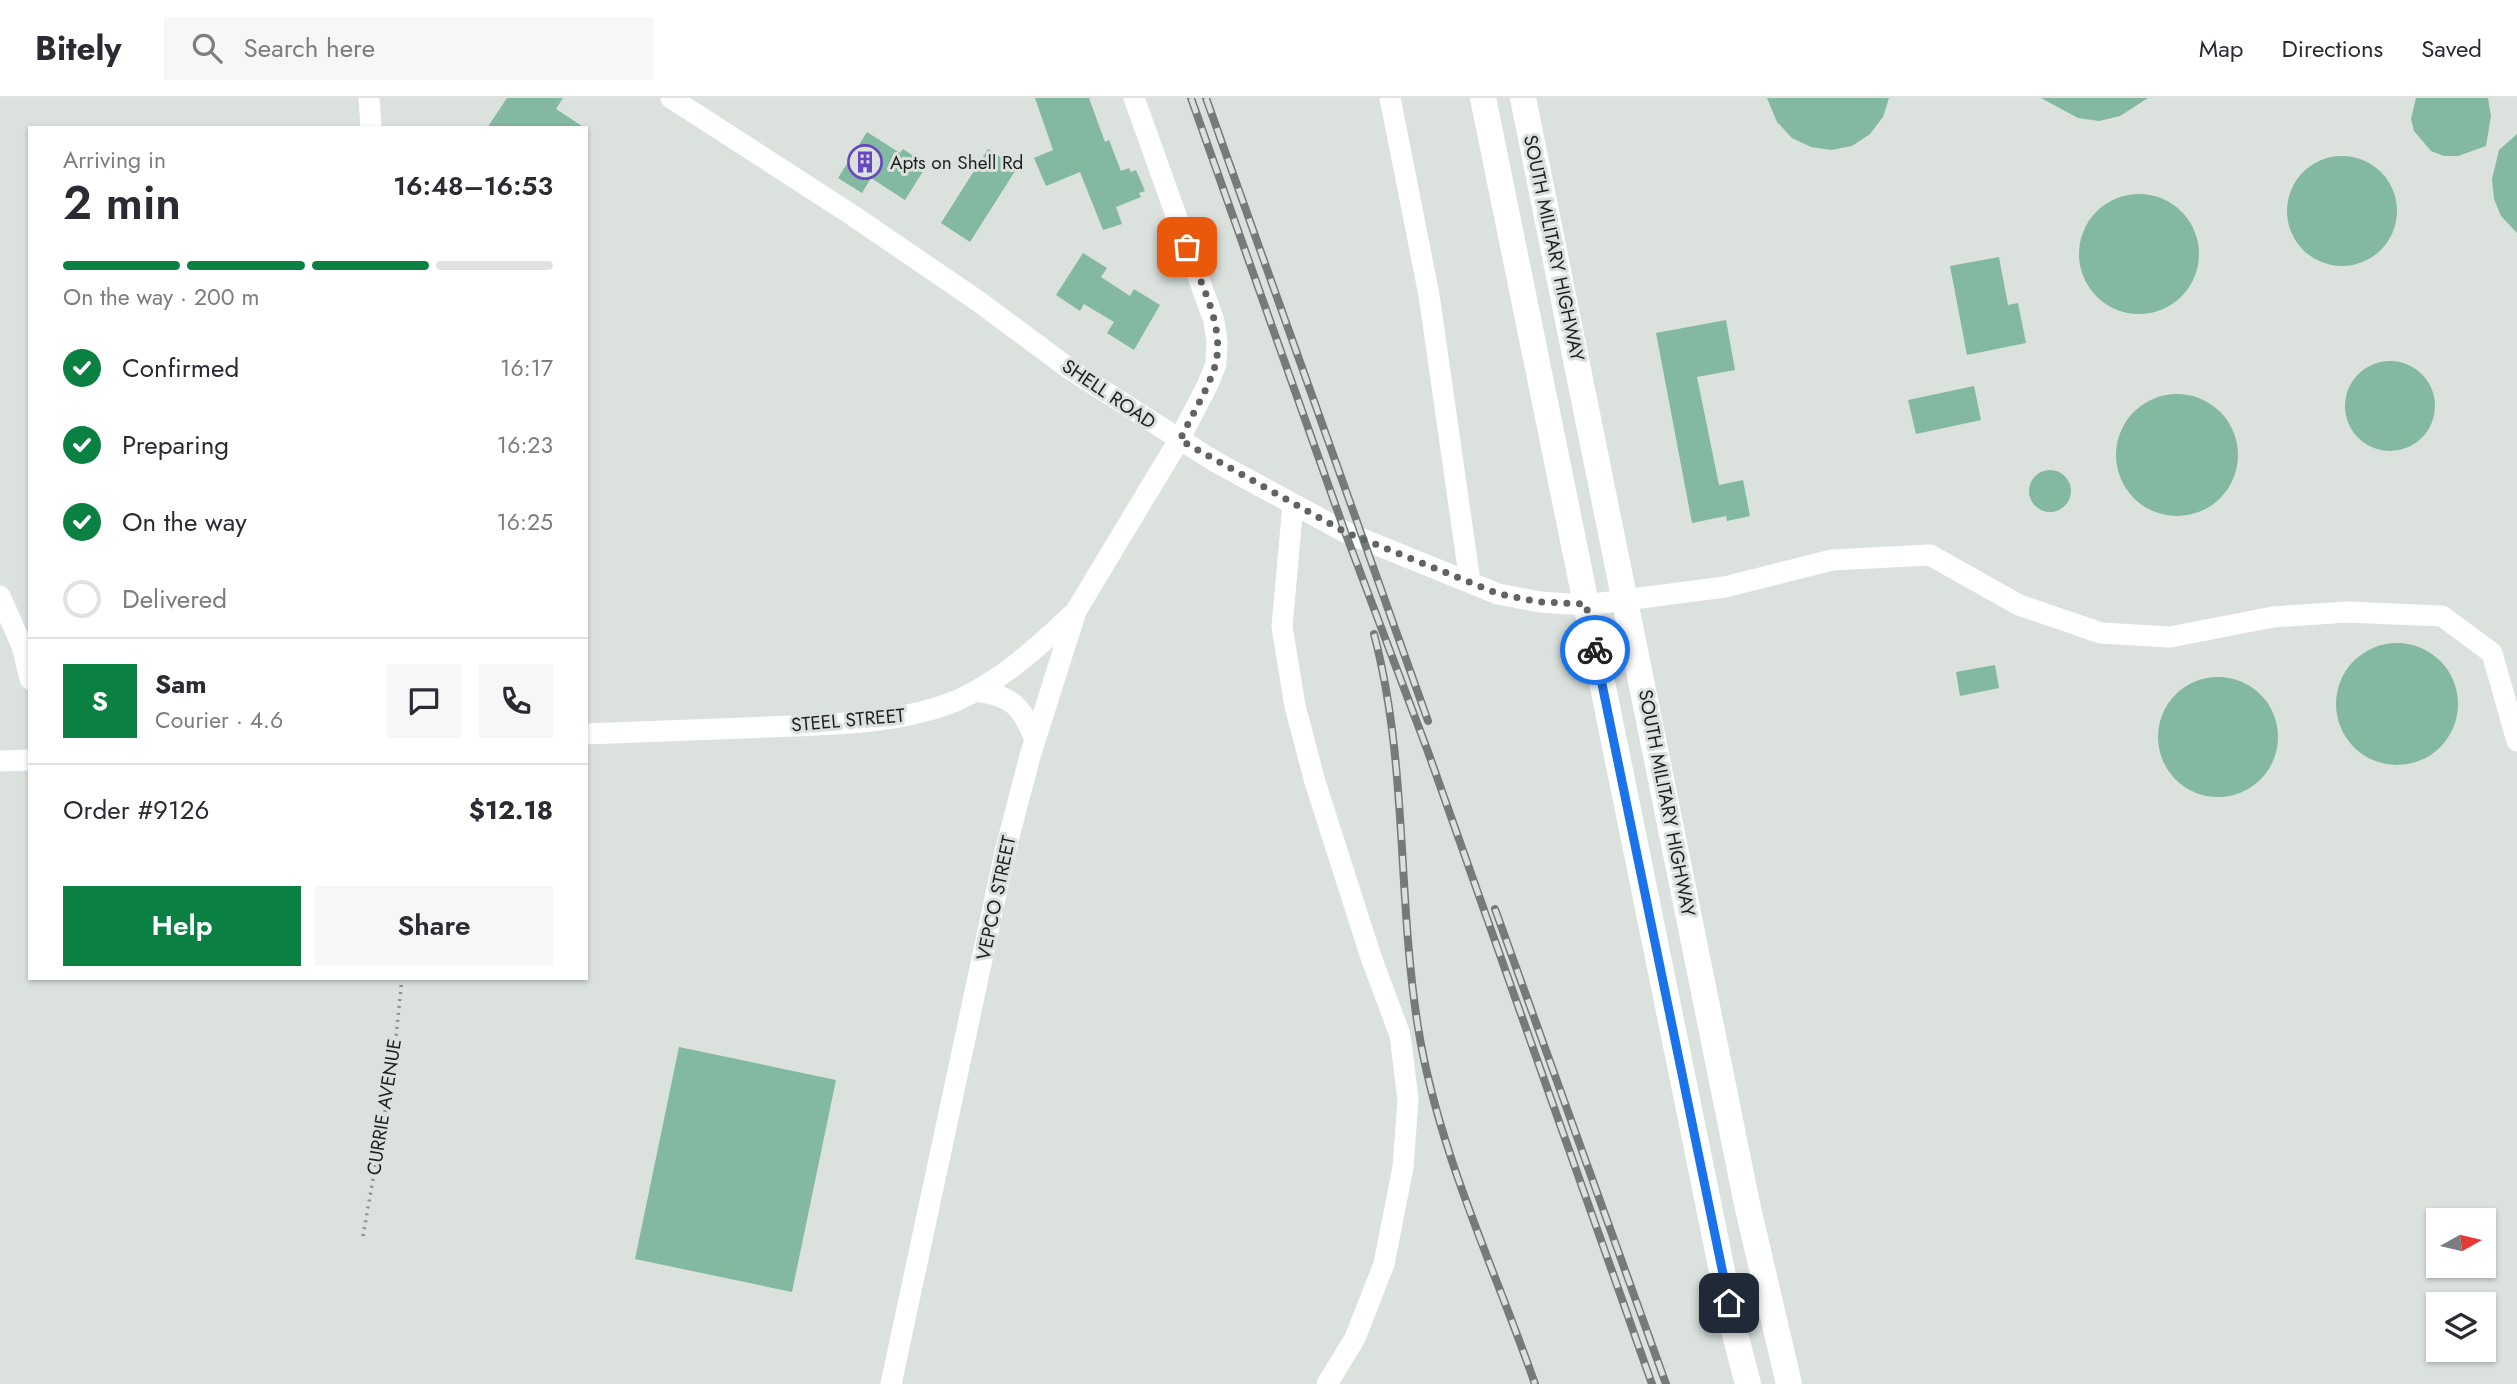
<!DOCTYPE html>
<html lang="en">
<head>
<meta charset="utf-8">
<style>
  body { margin:0; font-family:Jost,sans-serif; background:#f7f7f7; color:#2b2b33; height:100vh; display:flex; flex-direction:column; font-size:26px; white-space:nowrap }
  * { box-sizing:border-box; margin:0 }
  p { font-size:23px; color:#7c7c81 }
  .icon { flex:none; width:38px; height:38px; fill:none; stroke:currentColor; stroke-width:2; stroke-linecap:round; stroke-linejoin:round }
  .map { position:relative; flex:1; overflow:hidden }
  .panel { position:absolute; left:28px; top:28px; width:560px; height:854px; display:flex; flex-direction:column; background:#fff; border-radius:0px; box-shadow:0 2px 5px #0004 }
  .panel>* { flex:none }
  .needle { width:46px; rotate:82deg }
  .tools { position:absolute; left:2426px; top:1110px; display:grid; gap:14px }
  .tools a { display:grid; place-items:center; width:70px; height:70px; border-radius:0px; background:#fff; box-shadow:0 2px 5px #0004; font-size:35px }
  .pin { position:absolute; display:grid; place-items:center; width:60px; height:60px; color:#fff; margin:-30px; border-radius:14px; box-shadow:0 4px 10px #0006 }
  .courier { position:absolute; display:grid; place-items:center; width:70px; height:70px; margin:-35px; border:5px solid #1a73e8; border-radius:50%; background:#fff; color:#222; box-shadow:0 2px 9px #0007 }
  .head em { font-style:normal; font-weight:600 }
  .head div { display:flex; flex-direction:column-reverse }
  .head { display:flex; align-items:center; justify-content:space-between; height:119px; padding:0 35px }
  h1 { font-size:46px; font-weight:600; line-height:52px }
  .bar { display:grid; grid-template-columns:repeat(4,1fr); gap:10px 7px; align-content:center; height:84px; padding:0 35px }
  .bar i { height:9px; border-radius:5px; background:#e1e1e2 }
  .bar .active { background:#0b8043 }
  .bar p { grid-column:span 4 }
  .line { display:flex; align-items:center; gap:18px; padding:0 35px; border-top:2px solid #e1e1e2 }
  .line div { flex:1 }
  .round { display:grid; place-items:center; flex:none; width:74px; height:74px; border-radius:0px; background:#f7f7f7 }
  ol { padding:0 35px; list-style:none }
  li { display:flex; align-items:center; gap:21px; height:77px }
  li p { margin-inline-start:auto }
  li .icon { padding:7px; border-radius:50%; background:#0b8043; color:#fff; stroke-width:4 }
  li:last-child { color:#7c7c81 }
  li i { width:38px; height:38px; border:4px solid #e1e1e2; border-radius:50% }
  .cta { display:flex; gap:14px; margin-top:auto; padding:14px 35px }
  .cta a { flex:1; height:80px; border-radius:0px; background:#0b8043; color:#fff; font-size:28px; font-weight:600; line-height:80px; text-align:center }
  .cta a+a { background:#f7f7f7; color:#2b2b33 }
  header { display:flex; align-items:center; gap:42px; box-sizing:border-box; height:98px; padding:0 35px; background:#fff; border-bottom:2px solid #e1e1e2 }
  header strong { font-size:33px }
  nav { display:flex; gap:38px; margin-inline-start:auto; font-size:24px }
  .search { width:490px; height:63px; background:#f7f7f7; display:flex; align-items:center; gap:18px; box-sizing:border-box; padding:0 24px; border-radius:0px; color:#7c7c81; font-size:26px }
  .map>svg:first-child { display:block }
  .building { fill:#83b8a1 }
  .lines { fill:none; stroke-linecap:round; stroke-linejoin:round }
  .path { stroke:#8c928e; stroke-width:3.5; stroke-dasharray:2 5; stroke-linecap:butt }
  .minor { stroke:#fff; stroke-width:21 }
  .major { stroke:#fff; stroke-width:26 }
  .rail-casing { stroke:#767b78; stroke-width:8 }
  .rail { stroke:#dbe2de; stroke-width:5; stroke-dasharray:16; stroke-linecap:butt }
  .done { stroke:#606461; stroke-width:7; stroke-dasharray:0 12.6 }
  .route { stroke:#1a73e8; stroke-width:9 }
  .labels { text-anchor:middle; dominant-baseline:central; stroke-width:6; stroke-linejoin:round; paint-order:stroke }
  .poi-label { font-size:19px; fill:#1d201e; stroke:#dbe2de; text-anchor:start }
  .street-label { font-size:19px; fill:#1d201e; stroke:#dbe2de }
</style>
</head>
<body>
<header>
<strong>Bitely</strong>
<div class="search"><svg class="icon" aria-label="search" viewBox="0 0 24 24"><circle cx="10" cy="10" r="6"/><path d="M15 15l6 6"/></svg>Search here</div>
<nav><a>Map</a><a>Directions</a><a>Saved</a></nav>
</header>
<div class="map">
<svg width="2517" height="1286" viewBox="0 0 2517 1286">
  <rect width="100%" height="100%" fill="#dbe2de"/>
  <path class="building" d="M 507,0 L 563,0 L 556,11 L 585,30 L 487,30 Z
    M 1035,0 L 1089,0 L 1105,44 L 1109,42 L 1121,73 L 1129,70 L 1131,74 L 1136,72 L 1145,93 L 1139,95 L 1141,99 L 1116,109 L 1122,126 L 1103,132 L 1080,74 L 1046,88 L 1034,60 L 1053,52 Z
    M 1767,0 L 1889,0 L 1883,19 L 1870,36 L 1852,48 L 1831,52 L 1811,49 L 1792,40 L 1777,24 Z
    M 2041,0 L 2148,0 L 2120,18 L 2099,23 L 2078,20 Z
    M 2416,0 L 2488,0 L 2491,18 L 2486,48 L 2458,58 L 2444,58 L 2431,53 L 2414,33 L 2411,21 Z
    M 867,34 L 900,55 L 903,51 L 927,67 L 905,102 L 871,80 L 862,95 L 838,80 Z
    M 2517,36 L 2517,135 L 2501,118 L 2494,101 L 2492,81 L 2499,52 Z
    M 988,51 L 1017,70 L 970,144 L 941,125 Z
    M2287 113a55 55 0 1 1 110 0a55 55 0 1 1-110 0Z
    M2079 156a60 60 0 1 1 120 0a60 60 0 1 1-120 0Z
    M 1083,155 L 1107,170 L 1101,179 L 1130,198 L 1134,191 L 1160,207 L 1134,252 L 1107,235 L 1114,224 L 1084,206 L 1080,213 L 1056,197 Z
    M 1999,159 L 2008,207 L 2018,205 L 2026,245 L 1967,257 L 1950,168 Z
    M 1726,222 L 1735,272 L 1697,279 L 1719,387 L 1743,382 L 1750,418 L 1727,423 L 1726,418 L 1692,425 L 1656,235 Z
    M2345 308a45 45 0 1 1 90 0a45 45 0 1 1-90 0Z
    M 1974,288 L 1981,322 L 1916,336 L 1908,302 Z
    M2116 357a61 61 0 1 1 122 0a61 61 0 1 1-122 0Z
    M2029 393a21 21 0 1 1 42 0a21 21 0 1 1-42 0Z
    M2336 606a61 61 0 1 1 122 0a61 61 0 1 1-122 0Z
    M 1995,567 L 1999,590 L 1960,598 L 1956,574 Z
    M2158 639a60 60 0 1 1 120 0a60 60 0 1 1-120 0Z
    M 679,949 L 836,982 L 792,1194 L 635,1161 Z"/>
  <g class="lines">
    <path class="path" d="M 363,1138 L 393,968 L 402,880"/>
    <path class="minor" d="M 369,0 L 371,30
      M 671,0 L 852,117 L 978,203 L 1071,272 L 1214,363 L 1345,434 L 1498,496 L 1540,504 L 1586,507 L 1725,489 L 1832,462 L 1930,457 L 2019,507 L 2101,535 L 2170,539 L 2273,519 L 2347,514 L 2442,518 L 2492,555 L 2517,643
      M 1390,0 L 1429,197 L 1470,484
      M 1293,406 L 1282,529 L 1295,608 L 1315,684 L 1371,859 L 1400,937 L 1408,1002 L 1403,1069 L 1384,1166 L 1355,1240 L 1327,1286
      M 0,498 L 22,548 L 30,581
      M 977,593 C 1012,598 1022,608 1035,642
      M 586,636 C 647,634 708,631 768,629 C 832,626 898,627 958,602 C 1002,582 1038,549 1073,516
      M 0,663 L 30,662
      M 891,1286 L 1005,754 L 1030,658 L 1076,513 L 1179,342 L 1208,286 L 1216,266 L 1217,244 L 1214,223 L 1134,0"/>
    <path class="major" d="M 1483,0 L 1734,1232 L 1748,1286
      M 1523,0 L 1747,1106 L 1789,1286"/>
    <g class="rail-casing">
      <path id="rail" d="M 1191,0 L 1345,434 L 1427,651 L 1652,1286
        M 1206,0 L 1428,623
        M 1374,536 C 1408,665 1397,798 1418,929 C 1438,1054 1494,1168 1535,1286
        M 1495,811 L 1666,1286"/>
    </g>
    <use href="#rail" class="rail"/>
  </g>
  <g class="lines">
    <path class="done" d="M 1187,149 C 1200,184 1226,230 1215,268 C 1207,294 1191,318 1180,342 L 1345,434 L 1499,496 L 1540,504 L 1586,506 L 1595,552"/>
    <path class="route" d="M 1595,552 L 1729,1205"/>
  </g>
  <defs>
    <g id="building-ring" transform="scale(1.75)"><circle r="9.5" fill="#dbe2de" stroke="#6748c1" stroke-width="1.5"/><path d="M-4-6H4V6H1V3H-1V6H-4ZM-2.5-4.3h1.7v1.8h-1.7ZM.8-4.3h1.7v1.8H.8ZM-2.5-1h1.7V.8h-1.7ZM.8-1h1.7V.8H.8Z" fill="#6748c1"/></g>
  </defs>
  <g fill-rule="evenodd">
    <use href="#building-ring" x="865" y="64"/>
  </g>
  <g class="labels">
    <g class="poi-label">
      <text x="890" y="64">Apts on Shell Rd</text>
    </g>
    <g class="street-label">
      <text transform="translate(1554 150) rotate(78)">SOUTH MILITARY HIGHWAY</text>
      <text transform="translate(1109 296) rotate(34)">SHELL ROAD</text>
      <text transform="translate(848 622) rotate(-5)">STEEL STREET</text>
      <text transform="translate(1667 705) rotate(79)">SOUTH MILITARY HIGHWAY</text>
      <text transform="translate(996 800) rotate(-78)">VEPCO STREET</text>
      <text transform="translate(384 1009) rotate(-81)">CURRIE AVENUE</text>
    </g>
  </g>
</svg>
<div class="tools">
<a><svg class="needle" viewBox="-14 -14 28 28"><path d="M0-13l5 13h-10z" fill="#e53935"/><path d="M0 13l5-13h-10z" fill="#7c7c81"/></svg></a>
<a><svg class="icon" aria-label="layers" viewBox="0 0 24 24"><path d="M12 4l9 5-9 5-9-5zM3 14l9 5 9-5"/></svg></a>
</div>
<div class="pin" style="left:1187px;top:149px;background:#ea580c"><svg class="icon" aria-label="bag" viewBox="0 0 24 24"><path d="M5 8h14l-1 12H6zM9 8a3 3 0 0 1 6 0"/></svg></div>
<div class="pin" style="left:1729px;top:1205px;background:#1f2937"><svg class="icon" aria-label="home" viewBox="0 0 24 24"><path d="M3 11l9-7 9 7M6 9v11h12V9"/></svg></div>
<div class="courier" style="left:1595px;top:552px"><svg class="icon" aria-label="bike" viewBox="0 0 24 24"><circle cx="6" cy="16" r="4"/><circle cx="18" cy="16" r="4"/><path d="M6 16l4-8h5l3 8M10 8l3 8H6M13 5h3"/></svg></div>
<section class="panel">
<div class="head"><div><h1>2 min</h1><p>Arriving in</p></div><em>16:48–16:53</em></div>
<div class="bar"><i class="active"></i><i class="active"></i><i class="active"></i><i></i><p>On the way · 200 m</p></div>
<ol>
<li><svg class="icon" aria-label="check" viewBox="0 0 24 24"><path d="M5 12l5 5 9-10"/></svg>Confirmed<p>16:17</p></li>
<li><svg class="icon" aria-label="check" viewBox="0 0 24 24"><path d="M5 12l5 5 9-10"/></svg>Preparing<p>16:23</p></li>
<li><svg class="icon" aria-label="check" viewBox="0 0 24 24"><path d="M5 12l5 5 9-10"/></svg>On the way<p>16:25</p></li>
<li><i></i>Delivered</li>
</ol>
<div class="line" style="height:126px"><b class="round" style="background:#0b8043;color:#fff">S</b><div><b>Sam</b><p>Courier · 4.6</p></div><a class="round"><svg class="icon" aria-label="chat" viewBox="0 0 24 24"><path d="M4 5h16v11H9l-5 4z"/></svg></a><a class="round"><svg class="icon" aria-label="phone" viewBox="0 0 24 24"><path d="M5 4h4l2 5-3 2q2 4 5 5l2-3 5 2v4C11 20 4 13 5 4z"/></svg></a></div>
<div class="line" style="height:91px"><div>Order #9126</div><b>$12.18</b></div>
<div class="cta"><a>Help</a><a>Share</a></div>
</section>
</div>
</body>
</html>
